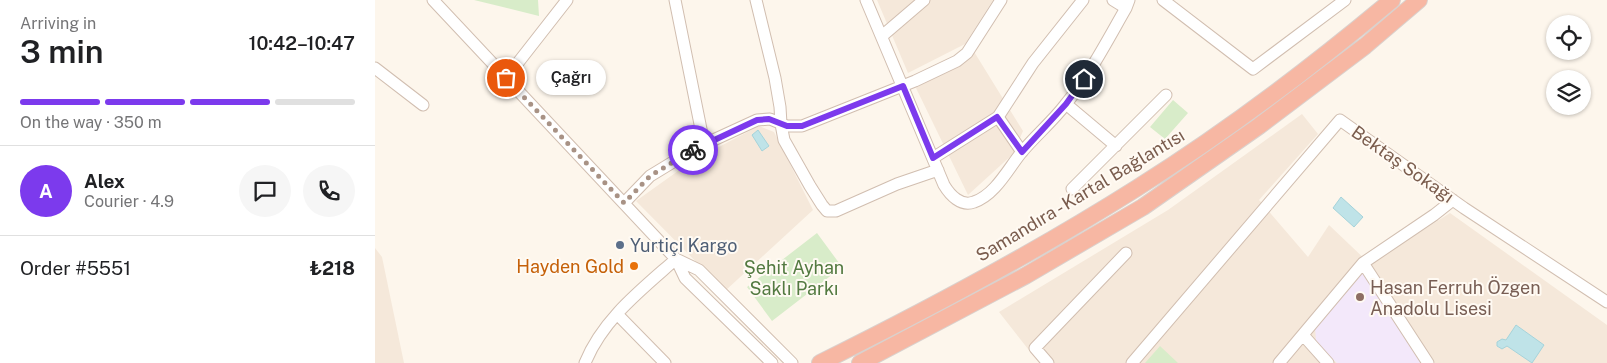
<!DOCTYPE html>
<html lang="en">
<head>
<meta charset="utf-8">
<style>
  body { margin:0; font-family:"Public Sans",sans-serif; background:#f6f6f6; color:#202124; height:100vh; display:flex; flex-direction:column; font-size:19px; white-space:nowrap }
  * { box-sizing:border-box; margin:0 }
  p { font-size:16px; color:#757577 }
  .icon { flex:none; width:28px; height:28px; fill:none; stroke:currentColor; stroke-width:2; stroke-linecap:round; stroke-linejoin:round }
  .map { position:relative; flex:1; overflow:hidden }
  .drawer { display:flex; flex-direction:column; background:#fff; width:375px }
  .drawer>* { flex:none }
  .fabs { position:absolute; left:1171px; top:15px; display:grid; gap:10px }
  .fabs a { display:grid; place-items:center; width:45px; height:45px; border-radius:50%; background:#fff; box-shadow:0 1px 4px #0004; font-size:25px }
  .pin { position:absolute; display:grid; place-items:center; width:42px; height:42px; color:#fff; margin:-21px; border:2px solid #fff; border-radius:50%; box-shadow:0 1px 5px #0007 }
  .courier { position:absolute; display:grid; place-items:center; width:50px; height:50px; margin:-25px; border:4px solid #7c3aed; border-radius:50%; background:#fff; color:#222; box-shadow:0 1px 6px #0007 }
  .bubble { position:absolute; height:35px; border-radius:18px; background:#fff; box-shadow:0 1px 4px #0004; font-size:16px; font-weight:600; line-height:35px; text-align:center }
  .headline em { font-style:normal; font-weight:600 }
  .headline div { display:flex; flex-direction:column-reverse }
  .headline { display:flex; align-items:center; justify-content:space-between; height:85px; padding:0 20px }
  h1 { font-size:32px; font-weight:600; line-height:38px }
  .bar { display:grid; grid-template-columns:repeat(4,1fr); gap:8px 5px; align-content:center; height:60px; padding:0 20px }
  .bar i { height:6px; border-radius:4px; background:#e0e0e0 }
  .bar .current { background:#7c3aed }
  .bar p { grid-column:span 4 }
  .line { display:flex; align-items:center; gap:12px; padding:0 20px; border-top:1px solid #e0e0e0 }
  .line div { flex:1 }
  .round { display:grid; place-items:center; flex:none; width:52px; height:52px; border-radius:26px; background:#f6f6f6 }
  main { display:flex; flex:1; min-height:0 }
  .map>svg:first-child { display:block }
  .residential { fill:#f5e8da }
  .education { fill:#f3e8fa }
  .green { fill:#d8ecc9 }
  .water { fill:#bfe3e8; stroke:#a5d3da }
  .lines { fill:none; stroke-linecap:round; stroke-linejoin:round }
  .minor-casing { stroke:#d1beb0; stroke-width:13 }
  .highway-casing { stroke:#dad1cd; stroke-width:18 }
  .minor { stroke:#fff; stroke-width:11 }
  .highway { stroke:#f7b7a3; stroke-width:16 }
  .done { stroke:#a89285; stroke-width:5; stroke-dasharray:0 9 }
  .route { stroke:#7c3aed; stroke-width:6 }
  .service-dot { fill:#5c6f8a; stroke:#fffaf3; stroke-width:2 }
  .food-dot { fill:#e8710a; stroke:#fffaf3; stroke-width:2 }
  .education-dot { fill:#8d6e63; stroke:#fffaf3; stroke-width:2 }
  .labels { text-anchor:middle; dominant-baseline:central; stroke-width:4; stroke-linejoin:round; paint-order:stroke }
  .street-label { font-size:18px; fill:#7a5c4d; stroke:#fffaf3 }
  .service-label { font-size:18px; fill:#4e5e75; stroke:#fffaf3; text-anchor:start }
  .food-label { font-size:18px; fill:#c56008; stroke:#fffaf3; text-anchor:end }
  .park-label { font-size:18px; fill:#537a41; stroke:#fffaf3 }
  .education-label { font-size:18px; fill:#785e54; stroke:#fffaf3; text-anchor:start }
</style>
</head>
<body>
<main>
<section class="drawer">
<div class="headline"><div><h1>3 min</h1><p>Arriving in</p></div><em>10:42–10:47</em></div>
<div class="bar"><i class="current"></i><i class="current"></i><i class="current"></i><i></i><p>On the way · 350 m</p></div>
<div class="line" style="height:90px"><b class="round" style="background:#7c3aed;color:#fff">A</b><div><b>Alex</b><p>Courier · 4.9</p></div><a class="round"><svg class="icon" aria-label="chat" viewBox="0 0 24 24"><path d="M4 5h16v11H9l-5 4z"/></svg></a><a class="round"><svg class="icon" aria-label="phone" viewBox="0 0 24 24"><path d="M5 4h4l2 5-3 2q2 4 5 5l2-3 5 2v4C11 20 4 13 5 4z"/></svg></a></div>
<div class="line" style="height:65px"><div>Order #5551</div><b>₺218</b></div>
</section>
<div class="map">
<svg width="1232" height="363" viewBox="0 0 1232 363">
  <rect width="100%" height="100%" fill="#fdf6ec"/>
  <path class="residential" d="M 502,0 L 618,0 L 590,44 L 533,73 Z
    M 598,50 L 648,131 L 638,154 L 593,195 L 541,88 Z
    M 927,114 L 943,134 L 884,200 L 933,257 L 954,225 L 995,264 L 1075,213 L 1232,325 L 1232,363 L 1060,363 L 995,264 L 941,343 L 962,363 L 664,363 L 624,312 L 793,210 Z
    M 384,126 L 399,132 L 438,210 L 350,291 L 261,201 L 317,161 Z
    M 0,248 L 7,257 L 29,363 L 0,363 Z"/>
  <path class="education" d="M 988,270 L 1046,363 L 962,363 L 941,343 L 940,325 Z"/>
  <path class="green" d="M 99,0 L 163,0 L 164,16 Z
    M 798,100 L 813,113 L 790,139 L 775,127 Z
    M 442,233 L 467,267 L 397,321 L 372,287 Z
    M 785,346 L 803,363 L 770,363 Z"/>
  <path class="water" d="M 383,130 L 394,146 L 387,151 L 377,135 Z
    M 966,197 L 988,217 L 979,227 L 958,208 Z
    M 1141,325 L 1169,345 L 1157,363 L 1132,346 L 1127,349 L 1122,346 L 1122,342 L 1127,339 L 1131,340 Z"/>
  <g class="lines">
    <g class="minor-casing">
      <path id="minor" d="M 58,0 L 301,259 L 310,278 L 397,363
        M 300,0 L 329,144
        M 381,0 L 400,78 L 405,107 L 406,124 L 409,140 L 435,186 L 447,205 L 452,211 L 461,211 L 522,184 L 563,170
        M 491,0 L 569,185 C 575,195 586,207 599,202 C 620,195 633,169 646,153 C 660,136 677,122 690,105 C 714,76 732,41 751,8 L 754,0
        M 738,0 L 751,8
        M 788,0 L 878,69 L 970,0
        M 507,36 L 549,0
        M 0,68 L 48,105
        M 131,78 L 192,0
        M 691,104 L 741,146
        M 623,117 L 647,152
        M 558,158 L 623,117 L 658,63 L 708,0
        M 697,189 L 791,95
        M 249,203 L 275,176 L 321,148 L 382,120 L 395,119 L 412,126 L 427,126 L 540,81 L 582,61 L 592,53 L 626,0
        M 301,259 L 324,270 L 417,363
        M 988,263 L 1053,363
        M 242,314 L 290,363
        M 928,335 L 953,363
        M 210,363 C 228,319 266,290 301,259
        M 673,363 L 660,348 L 751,253
        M 757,363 L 965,120 L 1089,208 L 1232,302
        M 904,363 L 988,263 L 1059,215 L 1078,200"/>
    </g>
    <g class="highway-casing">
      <path id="highway" d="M 445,363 C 552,310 661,252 762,188 C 851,132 936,68 1017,0
        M 485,363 L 650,276 L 768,207 L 884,126 L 990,46 L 1044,0"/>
    </g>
    <use href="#minor" class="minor"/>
    <use href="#highway" class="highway"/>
  </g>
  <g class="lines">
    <path class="done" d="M 131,78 L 249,203 L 275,176 L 318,150"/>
    <path class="route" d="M 318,150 L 382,120 L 394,119 L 412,126 L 427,126 L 528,86 L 558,158 L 622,117 L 647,152 L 691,104 L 709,79"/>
  </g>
  <circle class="service-dot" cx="245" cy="245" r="5"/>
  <circle class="food-dot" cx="259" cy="266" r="5"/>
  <circle class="education-dot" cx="985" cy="297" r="5"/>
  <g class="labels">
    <g class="street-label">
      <text transform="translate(1028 164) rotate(35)">Bektaş Sokağı</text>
      <text transform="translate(705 195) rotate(-31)">Samandıra - Kartal Bağlantısı</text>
    </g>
    <g class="service-label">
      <text x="255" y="245">Yurtiçi Kargo</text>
    </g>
    <g class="food-label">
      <text x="249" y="266">Hayden Gold</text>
    </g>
    <g class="park-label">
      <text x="419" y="267">Şehit Ayhan<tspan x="419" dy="21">Saklı Parkı</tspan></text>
    </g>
    <g class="education-label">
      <text x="995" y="287">Hasan Ferruh Özgen<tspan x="995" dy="21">Anadolu Lisesi</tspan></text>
    </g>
  </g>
</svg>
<div class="fabs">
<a><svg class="icon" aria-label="locate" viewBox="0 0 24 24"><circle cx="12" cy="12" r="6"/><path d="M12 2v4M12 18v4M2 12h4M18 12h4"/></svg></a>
<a><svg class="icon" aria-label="layers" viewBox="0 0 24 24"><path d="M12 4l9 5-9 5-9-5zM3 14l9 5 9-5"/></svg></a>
</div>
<div class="pin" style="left:131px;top:78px;background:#ea580c"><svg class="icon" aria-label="bag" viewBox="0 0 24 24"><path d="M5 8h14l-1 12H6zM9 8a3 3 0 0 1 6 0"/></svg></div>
<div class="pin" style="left:709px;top:79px;background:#1f2937"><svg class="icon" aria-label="home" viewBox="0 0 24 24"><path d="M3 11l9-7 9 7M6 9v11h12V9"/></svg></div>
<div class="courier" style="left:318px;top:150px"><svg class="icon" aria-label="bike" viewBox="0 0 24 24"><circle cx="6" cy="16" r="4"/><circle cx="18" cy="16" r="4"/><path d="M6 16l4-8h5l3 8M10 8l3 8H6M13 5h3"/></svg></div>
<div class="bubble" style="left:161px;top:60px;width:70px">Çağrı</div>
</div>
</main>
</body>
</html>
